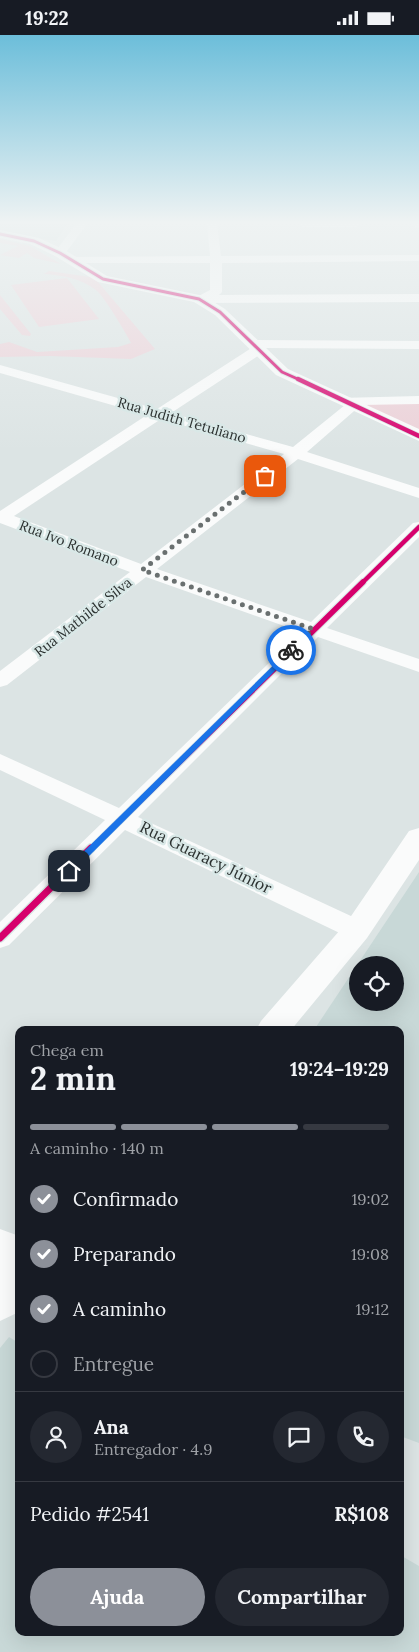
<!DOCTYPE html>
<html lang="pt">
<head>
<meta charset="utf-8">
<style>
  body { margin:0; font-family:Lora,serif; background:#242831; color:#f1f3f6; height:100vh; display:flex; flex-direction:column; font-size:19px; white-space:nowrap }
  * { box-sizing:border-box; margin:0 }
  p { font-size:16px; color:#9ea1a6 }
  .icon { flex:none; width:28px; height:28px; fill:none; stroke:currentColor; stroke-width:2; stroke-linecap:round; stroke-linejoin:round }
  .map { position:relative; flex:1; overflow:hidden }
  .details { position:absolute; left:15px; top:991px; width:389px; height:610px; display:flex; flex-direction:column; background:#171b24; border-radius:10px; box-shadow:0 5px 20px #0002 }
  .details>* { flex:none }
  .controls { position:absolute; left:349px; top:921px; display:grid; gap:10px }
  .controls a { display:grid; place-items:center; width:55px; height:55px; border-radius:50%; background:#171b24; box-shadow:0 5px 20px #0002; font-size:25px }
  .pin { position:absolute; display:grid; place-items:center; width:42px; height:42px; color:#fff; margin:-21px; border-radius:10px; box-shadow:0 2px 8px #0006 }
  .courier { position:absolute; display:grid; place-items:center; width:50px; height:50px; margin:-25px; border:4px solid #1a73e8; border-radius:50%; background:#fff; color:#222; box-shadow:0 1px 6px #0007 }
  .head em { font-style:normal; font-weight:700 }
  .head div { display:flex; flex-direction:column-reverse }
  .head { display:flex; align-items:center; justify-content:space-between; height:85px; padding:0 15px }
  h1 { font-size:32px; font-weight:700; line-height:38px }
  .bar { display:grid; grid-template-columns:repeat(4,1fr); gap:8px 5px; align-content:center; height:60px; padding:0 15px }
  .bar i { height:6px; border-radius:4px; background:#363941 }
  .bar .selected { background:#8c9099 }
  .bar p { grid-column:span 4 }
  .line { display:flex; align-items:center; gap:12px; padding:0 15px; border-top:1px solid #363941 }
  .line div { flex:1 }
  .round { display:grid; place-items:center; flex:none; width:52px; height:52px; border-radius:26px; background:#242831 }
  ol { padding:0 15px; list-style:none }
  li { display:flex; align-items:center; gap:15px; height:55px }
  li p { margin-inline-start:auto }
  li .icon { padding:5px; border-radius:50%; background:#8c9099; color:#fff; stroke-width:4 }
  li:last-child { color:#9ea1a6 }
  li i { width:28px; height:28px; border:2px solid #363941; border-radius:50% }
  .cta { display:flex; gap:10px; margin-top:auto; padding:10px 15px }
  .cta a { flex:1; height:58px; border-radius:30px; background:#8c9099; color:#fff; font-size:20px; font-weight:700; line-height:58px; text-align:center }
  .cta a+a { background:#242831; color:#f1f3f6 }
  .status { display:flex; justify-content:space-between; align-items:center; height:35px; padding:0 25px; background:#171b24; direction:ltr }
  .status svg { height:14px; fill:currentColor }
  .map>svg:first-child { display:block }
  .built { fill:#c8d8d7; fill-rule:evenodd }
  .green { fill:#ecd1d8 }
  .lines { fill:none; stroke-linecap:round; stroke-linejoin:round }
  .street { fill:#fafbfb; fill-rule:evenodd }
  .secondary { fill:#fafbfb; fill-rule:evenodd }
  .cycleway-far3-casing { stroke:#d9e8e7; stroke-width:5 }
  .cycleway-far2-casing { stroke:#d9e8e7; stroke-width:6 }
  .cycleway-far1-casing { stroke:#d9e8e7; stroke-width:8 }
  .cycleway-casing { stroke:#d9e8e7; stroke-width:10 }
  .cycleway-far3 { stroke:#d6006c; stroke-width:3 }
  .cycleway-far2 { stroke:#d6006c; stroke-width:4.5 }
  .cycleway-far1 { stroke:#d6006c; stroke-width:5.5 }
  .cycleway { stroke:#d6006c; stroke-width:7 }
  .route { fill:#1a73e8 }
  .done { stroke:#6a7070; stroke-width:5; stroke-dasharray:0 9 }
  .labels { text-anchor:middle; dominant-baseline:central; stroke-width:5; stroke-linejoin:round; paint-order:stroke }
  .far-street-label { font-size:14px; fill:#2c3231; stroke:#d9e8e7 }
  .street-label { font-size:16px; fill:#2c3231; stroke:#d9e8e7 }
</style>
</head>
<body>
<div class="status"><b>19:22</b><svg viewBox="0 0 49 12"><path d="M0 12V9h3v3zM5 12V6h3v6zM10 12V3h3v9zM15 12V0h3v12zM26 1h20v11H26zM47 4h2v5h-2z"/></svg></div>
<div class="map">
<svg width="419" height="1617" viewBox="0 0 419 1617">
  <rect width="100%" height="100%" fill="#dce4e4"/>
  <path class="built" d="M 0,189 L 67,189 L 56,206 L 0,198 Z
    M 419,837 L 419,1408 L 400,1401 L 400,995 L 314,995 ZM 358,930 L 395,930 L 395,968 L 358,968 Z
    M 9,1302 L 19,1308 L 19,1598 L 400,1598 L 400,1520 L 419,1531 L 419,1617 L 0,1617 L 0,1313 Z"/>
  <path class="green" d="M 0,204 L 30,211 L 61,229 L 34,223 L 27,218 L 19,223 L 0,220 L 18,211 L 0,208 Z
    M 49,236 L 90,242 L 98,247 L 155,314 L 131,324 L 50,321 L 0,322 L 0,309 L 9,307 L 37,317 L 118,312 L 131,308 C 126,298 104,261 96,255 C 82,244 62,240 44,239 Z
    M 67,243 L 99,284 L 39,292 L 11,250 Z
    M 0,260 L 31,299 L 30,301 L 22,300 L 0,274 Z
    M 361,367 L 419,367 L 419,400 Z"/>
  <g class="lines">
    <path class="street" d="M 76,189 L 87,189 L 64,220 L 56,220 L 54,218 Z
      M 207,189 L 217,189 L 221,221 L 419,220 L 419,226 L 222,228 L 222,257 L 219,260 L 419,259 L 419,267 L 199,268 L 195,267 L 193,264 L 210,255 L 210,228 L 70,228 L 64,225 L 70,222 L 210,221 Z
      M 298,189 L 361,189 L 356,192 L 303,192 Z
      M 414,189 L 419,189 L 419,193 L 415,192 Z
      M 255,305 L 419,306 L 419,314 L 265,313 L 264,317 L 171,378 L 293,412 L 345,370 L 340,369 L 338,366 L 340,363 L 419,361 L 419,369 L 361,370 L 307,417 L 419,453 L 419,463 L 298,424 L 157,534 L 311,587 L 413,488 L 419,487 L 419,502 L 327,593 L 419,624 L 419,637 L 318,602 L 138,782 L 366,888 L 370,895 L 366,902 L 357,905 L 348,902 L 125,795 L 9,910 L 0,913 L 0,887 L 105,785 L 0,735 L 0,719 L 119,773 L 301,597 L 146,542 L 7,650 L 0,652 L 0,636 L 130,537 L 0,488 L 0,476 L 147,380 L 0,338 L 0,330 L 157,374 L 253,312 L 248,309 ZM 161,384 L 284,419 L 141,529 L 14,481 Z
      M 0,1194 L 19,1201 L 19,1233 L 0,1225 Z"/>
    <path class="secondary" d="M 0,195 L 39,203 L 65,215 L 107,241 L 204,261 L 225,274 L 288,334 L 419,394 L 419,406 L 276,340 L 215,280 L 194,267 L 98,247 L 55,221 L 30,209 L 0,203 Z
      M 419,793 L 419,825 L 367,903 L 291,995 L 256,995 L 261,986 L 347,887 L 409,796 Z
      M 0,1217 L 19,1217 L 19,1277 L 0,1286 Z"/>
    <g class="cycleway-far3-casing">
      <path id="cycleway-far3" d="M 0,199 L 34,206 L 60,218 L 103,244 L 199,264 L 220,277 L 282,337 L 300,345"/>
    </g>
    <g class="cycleway-far2-casing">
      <path id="cycleway-far2" d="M 298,344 L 419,401
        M 361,549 L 419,492"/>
    </g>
    <g class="cycleway-far1-casing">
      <path id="cycleway-far1" d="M 90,815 L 363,547"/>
    </g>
    <g class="cycleway-casing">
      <path id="cycleway" d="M 0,903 L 91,813"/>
    </g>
    <use href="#cycleway-far3" class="cycleway-far3"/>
    <use href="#cycleway-far2" class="cycleway-far2"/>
    <use href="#cycleway-far1" class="cycleway-far1"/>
    <use href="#cycleway" class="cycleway"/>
  </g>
  <linearGradient id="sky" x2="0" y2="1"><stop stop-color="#6cbeda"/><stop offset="0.45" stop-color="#eff3f3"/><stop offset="1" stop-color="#eff3f3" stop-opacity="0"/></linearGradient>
  <rect width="419" height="416" fill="url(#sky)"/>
  <path class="route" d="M 291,613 L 294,614 L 294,617 L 72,838 L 66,838 L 66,834 Z"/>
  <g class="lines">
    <path class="done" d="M 265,441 L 142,535 L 313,594 L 291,615"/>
  </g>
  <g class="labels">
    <g class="far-street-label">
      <text transform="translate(182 385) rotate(16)">Rua Judith Tetuliano</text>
      <text transform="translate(69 508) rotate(21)">Rua Ivo Romano</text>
      <text transform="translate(83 582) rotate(-38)">Rua Mathilde Silva</text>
    </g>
    <g class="street-label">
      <text transform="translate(206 822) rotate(26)">Rua Guaracy Júnior</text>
    </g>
  </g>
</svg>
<div class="controls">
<a><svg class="icon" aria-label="locate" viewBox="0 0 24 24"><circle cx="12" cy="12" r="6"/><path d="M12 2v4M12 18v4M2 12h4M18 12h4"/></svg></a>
</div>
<div class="pin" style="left:265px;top:441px;background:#ea580c"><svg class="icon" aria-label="bag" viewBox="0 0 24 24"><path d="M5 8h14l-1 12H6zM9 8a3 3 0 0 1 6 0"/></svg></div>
<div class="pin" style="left:69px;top:836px;background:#1f2937"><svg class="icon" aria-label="home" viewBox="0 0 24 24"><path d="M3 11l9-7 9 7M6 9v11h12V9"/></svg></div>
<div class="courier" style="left:291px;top:615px"><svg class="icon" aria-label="bike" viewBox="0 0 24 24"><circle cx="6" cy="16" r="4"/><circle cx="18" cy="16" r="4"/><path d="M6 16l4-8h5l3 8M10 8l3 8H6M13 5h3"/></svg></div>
<section class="details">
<div class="head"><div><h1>2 min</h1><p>Chega em</p></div><em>19:24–19:29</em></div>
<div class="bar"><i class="selected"></i><i class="selected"></i><i class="selected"></i><i></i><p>A caminho · 140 m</p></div>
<ol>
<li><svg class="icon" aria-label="check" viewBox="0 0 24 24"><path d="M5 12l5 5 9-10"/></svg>Confirmado<p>19:02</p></li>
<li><svg class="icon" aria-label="check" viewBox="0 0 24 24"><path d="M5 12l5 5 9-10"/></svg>Preparando<p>19:08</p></li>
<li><svg class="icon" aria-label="check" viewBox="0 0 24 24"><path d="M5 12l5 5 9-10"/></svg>A caminho<p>19:12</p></li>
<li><i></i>Entregue</li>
</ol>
<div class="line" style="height:90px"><a class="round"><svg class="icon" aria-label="person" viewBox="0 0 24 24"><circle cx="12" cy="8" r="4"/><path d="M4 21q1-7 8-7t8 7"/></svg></a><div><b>Ana</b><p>Entregador · 4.9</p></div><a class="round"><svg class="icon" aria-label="chat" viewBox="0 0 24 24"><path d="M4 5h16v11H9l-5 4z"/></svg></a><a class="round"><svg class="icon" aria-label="phone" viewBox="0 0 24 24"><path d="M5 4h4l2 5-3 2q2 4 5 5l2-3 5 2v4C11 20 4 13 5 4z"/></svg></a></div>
<div class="line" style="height:65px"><div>Pedido #2541</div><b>R$108</b></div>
<div class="cta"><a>Ajuda</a><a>Compartilhar</a></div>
</section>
</div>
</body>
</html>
